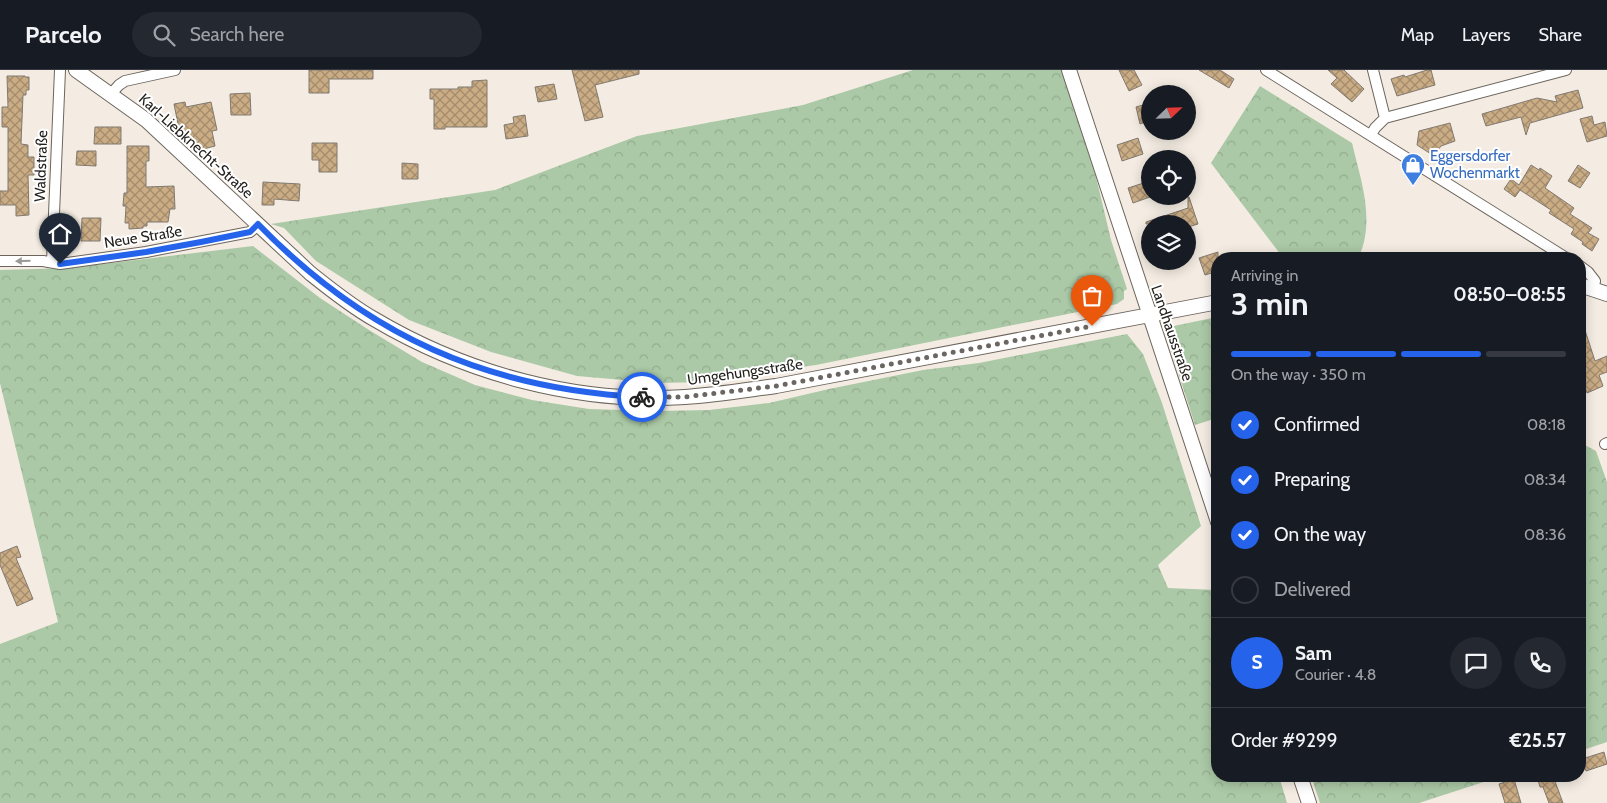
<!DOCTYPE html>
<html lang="en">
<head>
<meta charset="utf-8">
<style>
  body { margin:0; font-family:Cabin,sans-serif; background:#242831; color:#f1f3f6; height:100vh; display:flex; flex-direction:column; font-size:19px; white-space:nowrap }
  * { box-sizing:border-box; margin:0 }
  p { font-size:16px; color:#9ea1a6 }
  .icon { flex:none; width:28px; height:28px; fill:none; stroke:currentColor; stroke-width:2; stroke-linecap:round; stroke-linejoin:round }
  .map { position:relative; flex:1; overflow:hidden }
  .drawer { position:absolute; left:1211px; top:182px; width:375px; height:530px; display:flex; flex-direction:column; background:#171b24; border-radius:20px; box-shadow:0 2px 12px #0003 }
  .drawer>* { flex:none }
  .needle { width:32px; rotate:67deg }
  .controls { position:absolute; left:1141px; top:15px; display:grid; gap:10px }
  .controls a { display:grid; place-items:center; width:55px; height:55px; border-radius:50%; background:#171b24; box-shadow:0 2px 12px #0003; font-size:25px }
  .pin { position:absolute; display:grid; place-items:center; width:42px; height:42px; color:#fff; margin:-51px -21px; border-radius:50% 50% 50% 0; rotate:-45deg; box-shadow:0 0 5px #0007 }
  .pin .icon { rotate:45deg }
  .courier { position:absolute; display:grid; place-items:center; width:50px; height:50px; margin:-25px; border:4px solid #2563eb; border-radius:50%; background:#fff; color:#222; box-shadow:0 1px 6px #0007 }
  .head em { font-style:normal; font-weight:800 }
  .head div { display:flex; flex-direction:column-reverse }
  .head { display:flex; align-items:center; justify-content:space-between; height:85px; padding:0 20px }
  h1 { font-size:32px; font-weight:800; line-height:38px }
  .bar { display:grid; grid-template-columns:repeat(4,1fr); gap:8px 5px; align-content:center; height:60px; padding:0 20px }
  .bar i { height:6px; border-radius:4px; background:#363941 }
  .bar .on { background:#2563eb }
  .bar p { grid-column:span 4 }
  .line { display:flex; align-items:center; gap:12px; padding:0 20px; border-top:1px solid #363941 }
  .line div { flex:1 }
  .round { display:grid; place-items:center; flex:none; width:52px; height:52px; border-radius:26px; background:#242831 }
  ol { padding:0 20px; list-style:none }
  li { display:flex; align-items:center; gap:15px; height:55px }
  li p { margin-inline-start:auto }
  li .icon { padding:5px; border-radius:50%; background:#2563eb; color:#fff; stroke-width:4 }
  li:last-child { color:#9ea1a6 }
  li i { width:28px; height:28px; border:2px solid #363941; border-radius:50% }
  header { display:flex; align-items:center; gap:30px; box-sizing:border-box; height:70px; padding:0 25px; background:#171b24; border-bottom:1px solid #363941 }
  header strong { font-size:24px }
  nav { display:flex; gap:28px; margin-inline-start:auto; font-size:18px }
  .search { width:350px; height:45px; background:#242831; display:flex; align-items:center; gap:12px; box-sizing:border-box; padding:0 18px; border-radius:28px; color:#9ea1a6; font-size:19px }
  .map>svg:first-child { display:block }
  .forest { fill:url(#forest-crowns) }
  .building { fill:url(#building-cross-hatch); stroke:#817a71 }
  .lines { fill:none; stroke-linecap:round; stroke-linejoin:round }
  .street-casing { stroke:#6c655d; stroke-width:12 }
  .secondary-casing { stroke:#6c655d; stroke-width:16 }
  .street { stroke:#fff; stroke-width:10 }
  .secondary { stroke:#fff; stroke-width:14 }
  .oneway { fill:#9b9a98 }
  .done { stroke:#6b6661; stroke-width:5; stroke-dasharray:0 9 }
  .route { stroke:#2563eb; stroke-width:6 }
  .labels { text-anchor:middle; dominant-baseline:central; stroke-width:4; stroke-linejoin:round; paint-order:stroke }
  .street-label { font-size:15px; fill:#211e1b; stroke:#fff }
  .shop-label { font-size:15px; fill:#366cbe; stroke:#fff; text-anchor:start }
</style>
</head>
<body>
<header>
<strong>Parcelo</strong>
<div class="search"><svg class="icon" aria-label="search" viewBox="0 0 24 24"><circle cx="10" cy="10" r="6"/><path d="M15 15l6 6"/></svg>Search here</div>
<nav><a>Map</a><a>Layers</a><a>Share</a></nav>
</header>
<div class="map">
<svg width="1607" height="733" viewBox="0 0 1607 733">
  <defs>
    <pattern id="forest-crowns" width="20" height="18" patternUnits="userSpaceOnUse" patternTransform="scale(1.25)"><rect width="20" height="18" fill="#abc9a6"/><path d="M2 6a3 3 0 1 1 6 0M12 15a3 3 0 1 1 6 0" fill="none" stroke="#93ac8e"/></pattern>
    <pattern id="building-cross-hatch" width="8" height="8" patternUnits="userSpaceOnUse" patternTransform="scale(1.25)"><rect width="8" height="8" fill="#caac85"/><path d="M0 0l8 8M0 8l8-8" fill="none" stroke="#a48b6c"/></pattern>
  </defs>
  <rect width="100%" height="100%" fill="#f4ece2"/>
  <path class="forest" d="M 913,0 L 1062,0 L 1096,107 L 1111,170 L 1127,219 L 1124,221 L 1124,229 L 1117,234 L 816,295 L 768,301 L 705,312 L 658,313 L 577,306 L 491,282 L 409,250 L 316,191 L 284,158 L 271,154 L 495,120 L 637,66 L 803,35 Z
    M 1260,16 L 1352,73 C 1361,111 1376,151 1358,189 L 1284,189 L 1211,93 Z
    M 253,176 L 320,228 L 369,260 L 422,292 L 475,315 L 532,330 L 589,339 L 656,341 L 709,340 L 769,333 L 829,319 L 923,300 L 979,293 L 1127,264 L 1143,284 L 1162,333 L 1201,456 L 1158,495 L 1168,518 L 1217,520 L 1218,706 L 1279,706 L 1287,733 L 0,733 L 0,574 L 58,552 L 0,313 L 0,200 L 69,198 Z
    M 1217,247 L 1217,348 L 1195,355 L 1164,258 Z
    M 1580,369 L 1585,375 L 1596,381 L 1607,412 L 1607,672 L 1580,681 Z
    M 1311,706 L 1502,706 L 1419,733 L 1320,733 Z"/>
  <path class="building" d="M 309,0 L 373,0 L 373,9 L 329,9 L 329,23 L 309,23 Z
    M 572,0 L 639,0 L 639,4 L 595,15 L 603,47 L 585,51 Z
    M 1119,0 L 1134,0 L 1142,15 L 1129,21 Z
    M 1199,0 L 1220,0 L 1234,9 L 1229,18 Z
    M 1328,0 L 1344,0 L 1364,19 L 1352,32 L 1331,14 L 1337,8 Z
    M 1427,0 L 1431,0 L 1435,15 L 1397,26 L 1391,9 L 1404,5 L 1405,7 Z
    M 7,6 L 25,6 L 25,7 L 29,7 L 29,20 L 26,20 L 26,25 L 23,25 L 21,74 L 28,75 L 28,87 L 34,87 L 34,105 L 28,105 L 29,145 L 16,146 L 16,135 L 0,135 L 0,121 L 8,121 L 8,57 L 2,57 L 2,37 L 8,37 Z
    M 487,10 L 487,57 L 445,57 L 445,59 L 434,59 L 434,29 L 430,29 L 430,19 L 458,19 L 458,17 L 472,17 L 472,11 Z
    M 554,14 L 557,29 L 538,32 L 535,17 Z
    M 1578,20 L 1583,38 L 1530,53 L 1526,65 L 1521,47 L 1486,56 L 1482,44 L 1537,28 L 1557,32 L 1555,26 Z
    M 250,23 L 251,45 L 231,45 L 230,24 Z
    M 185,32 L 186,37 L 211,32 L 217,60 L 212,61 L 215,76 L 203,79 L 178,54 L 174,34 Z
    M 1150,33 L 1150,50 L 1140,54 L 1136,37 Z
    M 525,45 L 528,66 L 506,69 L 504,55 L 514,53 L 513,47 Z
    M 1592,46 L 1594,55 L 1605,52 L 1607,66 L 1587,72 L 1580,49 Z
    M 1450,53 L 1455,71 L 1441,76 L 1435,84 L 1431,84 L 1417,75 L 1419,61 Z
    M 95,57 L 121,57 L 121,74 L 94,74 Z
    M 1138,68 L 1143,84 L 1122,91 L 1117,75 Z
    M 312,73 L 337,73 L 337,102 L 319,102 L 319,90 L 312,90 Z
    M 127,76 L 149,76 L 149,91 L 146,91 L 146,117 L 174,116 L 175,139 L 170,139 L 168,152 L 147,152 L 147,156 L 143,156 L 143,158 L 129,159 L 129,153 L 125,153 L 126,136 L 123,136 L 124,123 L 127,123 Z
    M 77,81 L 96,81 L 96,96 L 76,95 Z
    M 402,93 L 418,94 L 418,109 L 402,109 Z
    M 1531,95 L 1539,100 L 1540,98 L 1552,106 L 1545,118 L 1574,138 L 1570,144 L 1592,158 L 1588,163 L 1599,169 L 1592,181 L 1582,174 L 1583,172 L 1571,164 L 1574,159 L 1549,143 L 1551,140 L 1520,120 L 1515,127 L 1504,119 L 1511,109 L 1519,115 Z
    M 1578,95 L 1590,103 L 1580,118 L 1568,111 Z
    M 1150,111 L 1150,127 L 1133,133 L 1128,118 Z
    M 263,112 L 300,114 L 299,131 L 274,129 L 274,135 L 262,135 Z
    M 1188,127 L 1189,127 L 1198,154 L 1188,157 L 1188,154 L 1146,154 L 1146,152 L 1188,138 Z
    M 82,148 L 101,148 L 100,171 L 81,171 Z
    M 1218,182 L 1218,201 L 1205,205 L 1199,188 Z
    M 1580,251 L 1582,251 L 1595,291 L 1607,286 L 1607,302 L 1599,305 L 1603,316 L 1587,323 L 1580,305 Z
    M 17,476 L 21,487 L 16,488 L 33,529 L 17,536 L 0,495 L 0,483 Z
    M 1604,682 L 1607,694 L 1586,701 L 1582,689 Z
    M 1537,706 L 1553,706 L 1563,733 L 1549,733 L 1543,717 L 1540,717 Z
    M 1514,709 L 1521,733 L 1505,733 L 1499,714 Z"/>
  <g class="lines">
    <g class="street-casing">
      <path id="street" d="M 1266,0 L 1568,189
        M 1373,0 L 1385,48
        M 111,24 L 119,15 L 125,11 L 175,0
        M 1371,65 L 1375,58 L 1385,48 L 1566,0
        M 0,191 L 43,191 L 60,194 L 146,182 L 250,162 L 258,155
        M 52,192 L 60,0
        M 1580,196 L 1588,202 L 1595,211 L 1593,219
        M 1605,374 L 1607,373"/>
    </g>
    <g class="secondary-casing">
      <path id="secondary" d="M 76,0 L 146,50 L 310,203 C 330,219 351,236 374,249 C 467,304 577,334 685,327 C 716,325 746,320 776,316 L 1218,232
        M 1069,0 L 1218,452
        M 1580,215 L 1607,224
        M 1300,706 L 1309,733"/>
    </g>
    <use href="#street" class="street"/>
    <use href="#secondary" class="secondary"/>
  </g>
  <defs><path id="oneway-solid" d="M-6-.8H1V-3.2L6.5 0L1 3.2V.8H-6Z" transform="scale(1.25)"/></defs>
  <use class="oneway" href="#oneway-solid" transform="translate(23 191) rotate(179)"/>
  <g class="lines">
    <path class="done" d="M 642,327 L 684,327 L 776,316 L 1092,256"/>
    <path class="route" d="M 60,194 L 146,182 L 201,172 L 250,162 L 258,154 C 367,266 487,319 642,327"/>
  </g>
  <defs>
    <g id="shop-pin" transform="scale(1.25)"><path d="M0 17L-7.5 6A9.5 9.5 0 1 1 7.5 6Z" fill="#3f7fe0" stroke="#fff"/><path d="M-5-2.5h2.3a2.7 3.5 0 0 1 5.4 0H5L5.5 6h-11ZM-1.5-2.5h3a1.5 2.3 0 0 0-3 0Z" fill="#fff"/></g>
  </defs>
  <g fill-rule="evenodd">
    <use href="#shop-pin" x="1413" y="95"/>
  </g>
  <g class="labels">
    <g class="street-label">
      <text transform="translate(196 76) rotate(42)">Karl-Liebknecht-Straße</text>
      <text transform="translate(41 96) rotate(-88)">Waldstraße</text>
      <text transform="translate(143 167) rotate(-9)">Neue Straße</text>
      <text transform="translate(1172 263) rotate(71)">Landhausstraße</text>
      <text transform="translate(745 302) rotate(-8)">Umgehungsstraße</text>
    </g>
    <g class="shop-label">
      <text x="1430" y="86">Eggersdorfer<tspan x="1430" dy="17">Wochenmarkt</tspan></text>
    </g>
  </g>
</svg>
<div class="controls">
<a><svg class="needle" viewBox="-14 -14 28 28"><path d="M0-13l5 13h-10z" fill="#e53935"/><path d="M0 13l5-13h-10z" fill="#9ea1a6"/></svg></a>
<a><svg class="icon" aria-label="locate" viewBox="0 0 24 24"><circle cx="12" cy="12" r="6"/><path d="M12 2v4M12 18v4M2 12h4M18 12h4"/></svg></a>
<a><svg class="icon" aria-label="layers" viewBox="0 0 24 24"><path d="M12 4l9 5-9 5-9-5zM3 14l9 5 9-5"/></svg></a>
</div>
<div class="pin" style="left:1092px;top:256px;background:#ea580c"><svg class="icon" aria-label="bag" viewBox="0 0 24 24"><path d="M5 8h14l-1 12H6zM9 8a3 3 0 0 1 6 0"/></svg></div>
<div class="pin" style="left:60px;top:194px;background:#1f2937"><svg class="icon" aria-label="home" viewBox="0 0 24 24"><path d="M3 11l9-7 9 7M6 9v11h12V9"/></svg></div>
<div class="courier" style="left:642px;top:327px"><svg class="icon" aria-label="bike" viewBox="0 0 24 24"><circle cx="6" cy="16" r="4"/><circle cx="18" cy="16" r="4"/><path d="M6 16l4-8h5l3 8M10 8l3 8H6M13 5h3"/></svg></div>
<section class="drawer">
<div class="head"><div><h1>3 min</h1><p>Arriving in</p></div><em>08:50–08:55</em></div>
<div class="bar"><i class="on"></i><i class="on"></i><i class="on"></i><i></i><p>On the way · 350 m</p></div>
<ol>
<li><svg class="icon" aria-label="check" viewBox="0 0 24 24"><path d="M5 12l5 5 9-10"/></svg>Confirmed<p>08:18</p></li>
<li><svg class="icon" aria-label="check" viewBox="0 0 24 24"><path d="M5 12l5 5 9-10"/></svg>Preparing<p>08:34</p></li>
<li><svg class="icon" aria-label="check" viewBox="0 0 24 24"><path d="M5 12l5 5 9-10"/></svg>On the way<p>08:36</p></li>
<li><i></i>Delivered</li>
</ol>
<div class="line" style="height:90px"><b class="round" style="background:#2563eb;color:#fff">S</b><div><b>Sam</b><p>Courier · 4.8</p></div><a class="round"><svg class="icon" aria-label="chat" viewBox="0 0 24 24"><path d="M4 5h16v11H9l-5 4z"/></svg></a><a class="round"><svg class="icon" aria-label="phone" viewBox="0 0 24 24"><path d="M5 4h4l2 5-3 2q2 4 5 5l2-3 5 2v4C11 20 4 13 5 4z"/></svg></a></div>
<div class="line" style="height:65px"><div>Order #9299</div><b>€25.57</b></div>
</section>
</div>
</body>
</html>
